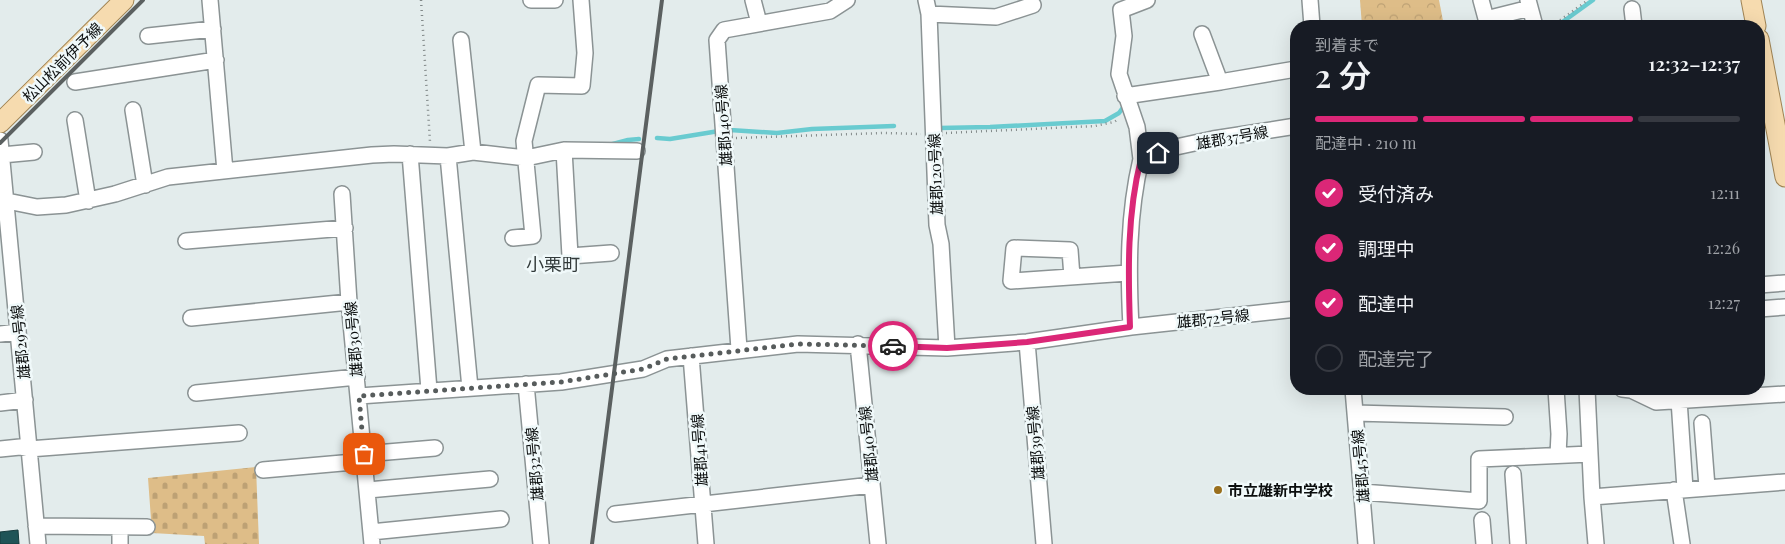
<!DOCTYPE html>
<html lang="ja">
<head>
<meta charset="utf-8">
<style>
  body { margin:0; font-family:"Playfair Display","Noto Sans JP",serif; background:#242831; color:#f1f3f6; height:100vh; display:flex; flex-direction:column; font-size:19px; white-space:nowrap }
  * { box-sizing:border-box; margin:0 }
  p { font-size:16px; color:#9ea1a6 }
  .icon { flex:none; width:28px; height:28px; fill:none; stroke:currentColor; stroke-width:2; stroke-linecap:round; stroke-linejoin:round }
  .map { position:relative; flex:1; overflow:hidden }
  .panel { position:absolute; left:1290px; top:20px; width:475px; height:375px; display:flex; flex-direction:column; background:#171b24; border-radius:20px; box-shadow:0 5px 20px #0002 }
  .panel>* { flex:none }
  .pin { position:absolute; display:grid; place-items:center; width:42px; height:42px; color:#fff; margin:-21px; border-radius:10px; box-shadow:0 2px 8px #0006 }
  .courier { position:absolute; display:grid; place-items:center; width:50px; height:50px; margin:-25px; border:4px solid #db2777; border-radius:50%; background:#fff; color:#222; box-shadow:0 1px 6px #0007 }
  .head em { font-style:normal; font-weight:600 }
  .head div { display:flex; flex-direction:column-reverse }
  .head { display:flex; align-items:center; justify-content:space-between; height:85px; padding:0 25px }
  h1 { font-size:32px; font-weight:600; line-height:38px }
  .bar { display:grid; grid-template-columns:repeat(4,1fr); gap:8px 5px; align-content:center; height:60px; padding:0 25px }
  .bar i { height:6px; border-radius:4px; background:#363941 }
  .bar .current { background:#db2777 }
  .bar p { grid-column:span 4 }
  ol { padding:0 25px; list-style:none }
  li { display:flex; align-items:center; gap:15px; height:55px }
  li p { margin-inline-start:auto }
  li .icon { padding:5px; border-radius:50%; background:#db2777; color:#fff; stroke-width:4 }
  li:last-child { color:#9ea1a6 }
  li i { width:28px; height:28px; border:2px solid #363941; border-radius:50% }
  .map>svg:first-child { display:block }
  .cemetery { fill:url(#cemetery-stones) }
  .park { fill:url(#park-crowns) }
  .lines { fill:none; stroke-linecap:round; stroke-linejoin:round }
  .stream { stroke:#69cbd0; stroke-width:4.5 }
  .building { fill:#1f5457; stroke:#163b3d }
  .minor-casing { stroke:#8b9394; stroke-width:18 }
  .major-casing { stroke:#a08454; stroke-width:21 }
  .path { stroke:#828989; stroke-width:2.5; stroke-dasharray:1 4; stroke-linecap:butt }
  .minor { stroke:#fff; stroke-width:15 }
  .major { stroke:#f6dbaf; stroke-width:19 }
  .rail { stroke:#5b6060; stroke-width:4 }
  .done { stroke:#575c5c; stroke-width:5; stroke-dasharray:0 9 }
  .route { stroke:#db2777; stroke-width:6 }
  .poi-dot { fill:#9a6f1d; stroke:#f0f9fa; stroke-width:2 }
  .labels { text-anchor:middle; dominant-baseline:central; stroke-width:5; stroke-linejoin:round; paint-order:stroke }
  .street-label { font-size:15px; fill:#0b0e0e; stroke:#f0f9fa }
  .poi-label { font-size:15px; font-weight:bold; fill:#0b0e0e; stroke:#f0f9fa; text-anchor:start }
  .quarter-label { font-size:18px; fill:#333b3b; stroke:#f0f9fa }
</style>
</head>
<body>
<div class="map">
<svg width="1785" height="544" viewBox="0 0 1785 544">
  <defs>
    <pattern id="cemetery-stones" width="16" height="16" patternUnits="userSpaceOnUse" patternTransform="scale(1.25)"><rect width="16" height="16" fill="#debd88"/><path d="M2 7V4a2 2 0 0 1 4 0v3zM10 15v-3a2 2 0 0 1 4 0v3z" fill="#bda174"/></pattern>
    <pattern id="park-crowns" width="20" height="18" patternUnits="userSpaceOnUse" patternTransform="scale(1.25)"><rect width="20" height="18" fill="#debd88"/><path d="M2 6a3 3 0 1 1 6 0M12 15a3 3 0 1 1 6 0" fill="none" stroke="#bda174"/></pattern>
  </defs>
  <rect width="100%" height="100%" fill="#e3ecec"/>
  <path class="cemetery" d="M 256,467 L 259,544 L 205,544 L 204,536 L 152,533 L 148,478 Z"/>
  <path class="park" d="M 1360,0 L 1439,0 L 1444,26 L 1362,26 Z"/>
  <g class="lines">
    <path class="stream" d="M 1557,26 L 1593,0
      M 939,128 L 990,127 L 1105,121 L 1119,113 L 1124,106
      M 730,130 L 777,133 L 812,129 L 894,126
      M 657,138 L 670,139 L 719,131
      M 609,145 L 628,140 L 639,139"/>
  </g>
  <path class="building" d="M 18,530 L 19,544 L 0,544 L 0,532 Z"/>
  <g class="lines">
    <g class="minor-casing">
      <path id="minor" d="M 210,0 L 225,171
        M 531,0 L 555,0
        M 753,0 L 759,23
        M 926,0 L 929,14 L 937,225 L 941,244 L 947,348
        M 1310,0 L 1312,26
        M 1481,0 L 1488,26
        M 1528,0 L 1535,26
        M 1632,9 L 1634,26
        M 929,14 L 996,17 L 1033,5
        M 1486,19 L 1530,8
        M 1202,34 L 1220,82
        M 148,36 L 213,29
        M 461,40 L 473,152
        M 75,82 L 216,60
        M 1125,96 L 1220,82 L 1296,69
        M 133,110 L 145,185
        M 75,120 L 88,201
        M 0,140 L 38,544
        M 564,150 L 570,256 L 611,253
        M 410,154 L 429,390
        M 2,155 L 34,152
        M 448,156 L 470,388
        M 1141,159 L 1137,127 L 1119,74 L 1124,36 L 1121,10 L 1147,0
        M 342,194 L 349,302 L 372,544
        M 7,201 L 37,207 L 66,205 L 115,194 L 168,177 L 372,155 L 394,154 L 448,156 L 473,152 L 526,158 L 564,150 L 637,151
        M 513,238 L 533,236 L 524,141 L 538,85 L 582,86 L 585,53 L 581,0
        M 186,241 L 345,228
        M 1072,277 L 1070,250 L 1014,248 L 1011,281 L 1128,273
        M 1759,285 L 1785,283
        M 1759,309 L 1785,307
        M 191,318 L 349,302
        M 1131,327 L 1296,309
        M 0,334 L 18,332
        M 1027,342 L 1044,544
        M 858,344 L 878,544
        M 739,349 L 717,40 L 724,30 L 830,11 L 847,0
        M 691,356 L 706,544
        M 526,384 L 541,544
        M 1353,389 L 1366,544
        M 1556,389 L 1559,434 L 1558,455
        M 1587,389 L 1592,497
        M 1622,389 L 1631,390 L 1656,402 L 1785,394
        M 196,393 L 357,377
        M 359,396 L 561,382 L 643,369 L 667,359 L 798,344 L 947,348 L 1027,342 L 1131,327 C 1128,270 1128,214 1141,159 L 1176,147 L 1213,139 L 1296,126
        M 1679,400 L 1685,489
        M 0,403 L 25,400
        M 1355,413 L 1505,417
        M 1702,423 L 1707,487
        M 0,449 L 20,447 L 29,449 L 239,433
        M 364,454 L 435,448
        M 263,470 L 365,461
        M 1513,474 L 1518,544
        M 368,490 L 490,479
        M 1674,490 L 1682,544
        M 1362,492 L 1479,501 L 1479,459 L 1590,454
        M 615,514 L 872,485
        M 1482,520 L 1484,544
        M 36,526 L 147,527
        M 120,527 L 120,544
        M 371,532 L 501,519
        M 1596,544 L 1592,497 L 1785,482"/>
    </g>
    <g class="major-casing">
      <path id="major" d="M 1751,0 L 1756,26
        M 1759,39 L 1785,177
        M 0,123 L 124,0"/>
    </g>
    <path class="path" d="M 421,0 L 430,142
      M 1552,26 L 1588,0
      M 946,133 L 1095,126 L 1114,122 L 1119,119
      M 736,138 L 883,133 L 921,134"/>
    <use href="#minor" class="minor"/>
    <use href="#major" class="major"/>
    <path class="rail" d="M 0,143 L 143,0
      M 592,544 L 662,0"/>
  </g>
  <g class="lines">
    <path class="done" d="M 364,454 L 359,396 L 561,382 L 643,369 L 667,359 L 798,344 L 893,346"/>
    <path class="route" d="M 893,346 L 947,348 L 1027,342 L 1130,327 C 1128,271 1127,214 1141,159 L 1158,153"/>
  </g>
  <circle class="poi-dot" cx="1218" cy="490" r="5"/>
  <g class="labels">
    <g class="street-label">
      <text transform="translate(62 62) rotate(-45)">松山松前伊予線</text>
      <text transform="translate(723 125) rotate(-94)">雄郡140号線</text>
      <text transform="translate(1232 137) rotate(-10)">雄郡37号線</text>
      <text transform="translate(935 174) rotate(-92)">雄郡120号線</text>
      <text transform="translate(1213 318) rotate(-6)">雄郡72号線</text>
      <text transform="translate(353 339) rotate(-95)">雄郡30号線</text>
      <text transform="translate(20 342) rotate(-96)">雄郡29号線</text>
      <text transform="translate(1035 443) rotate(-95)">雄郡39号線</text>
      <text transform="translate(868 444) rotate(-96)">雄郡40号線</text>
      <text transform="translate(699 450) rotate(-94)">雄郡41号線</text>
      <text transform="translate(534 464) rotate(-95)">雄郡32号線</text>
      <text transform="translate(1360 466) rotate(-95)">雄郡45号線</text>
    </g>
    <g class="poi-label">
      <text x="1228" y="490">市立雄新中学校</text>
    </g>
    <g class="quarter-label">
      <text x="553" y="264">小栗町</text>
    </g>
  </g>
</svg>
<div class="pin" style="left:364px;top:454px;background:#ea580c"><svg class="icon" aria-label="bag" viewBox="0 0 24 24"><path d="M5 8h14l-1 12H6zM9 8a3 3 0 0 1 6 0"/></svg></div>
<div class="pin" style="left:1158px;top:153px;background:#1f2937"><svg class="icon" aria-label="home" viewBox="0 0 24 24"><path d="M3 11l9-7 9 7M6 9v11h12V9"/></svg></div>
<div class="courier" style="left:893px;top:346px"><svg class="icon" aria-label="car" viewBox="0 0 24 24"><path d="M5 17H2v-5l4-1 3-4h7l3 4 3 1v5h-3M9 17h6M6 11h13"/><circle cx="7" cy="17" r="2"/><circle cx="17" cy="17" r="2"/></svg></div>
<section class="panel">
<div class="head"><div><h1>2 分</h1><p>到着まで</p></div><em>12:32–12:37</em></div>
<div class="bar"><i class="current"></i><i class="current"></i><i class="current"></i><i></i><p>配達中 · 210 m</p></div>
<ol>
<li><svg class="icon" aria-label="check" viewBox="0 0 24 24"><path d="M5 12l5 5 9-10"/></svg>受付済み<p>12:11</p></li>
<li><svg class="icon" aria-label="check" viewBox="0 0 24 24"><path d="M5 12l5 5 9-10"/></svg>調理中<p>12:26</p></li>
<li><svg class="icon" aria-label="check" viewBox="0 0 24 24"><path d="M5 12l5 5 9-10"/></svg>配達中<p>12:27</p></li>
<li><i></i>配達完了</li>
</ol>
</section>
</div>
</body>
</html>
